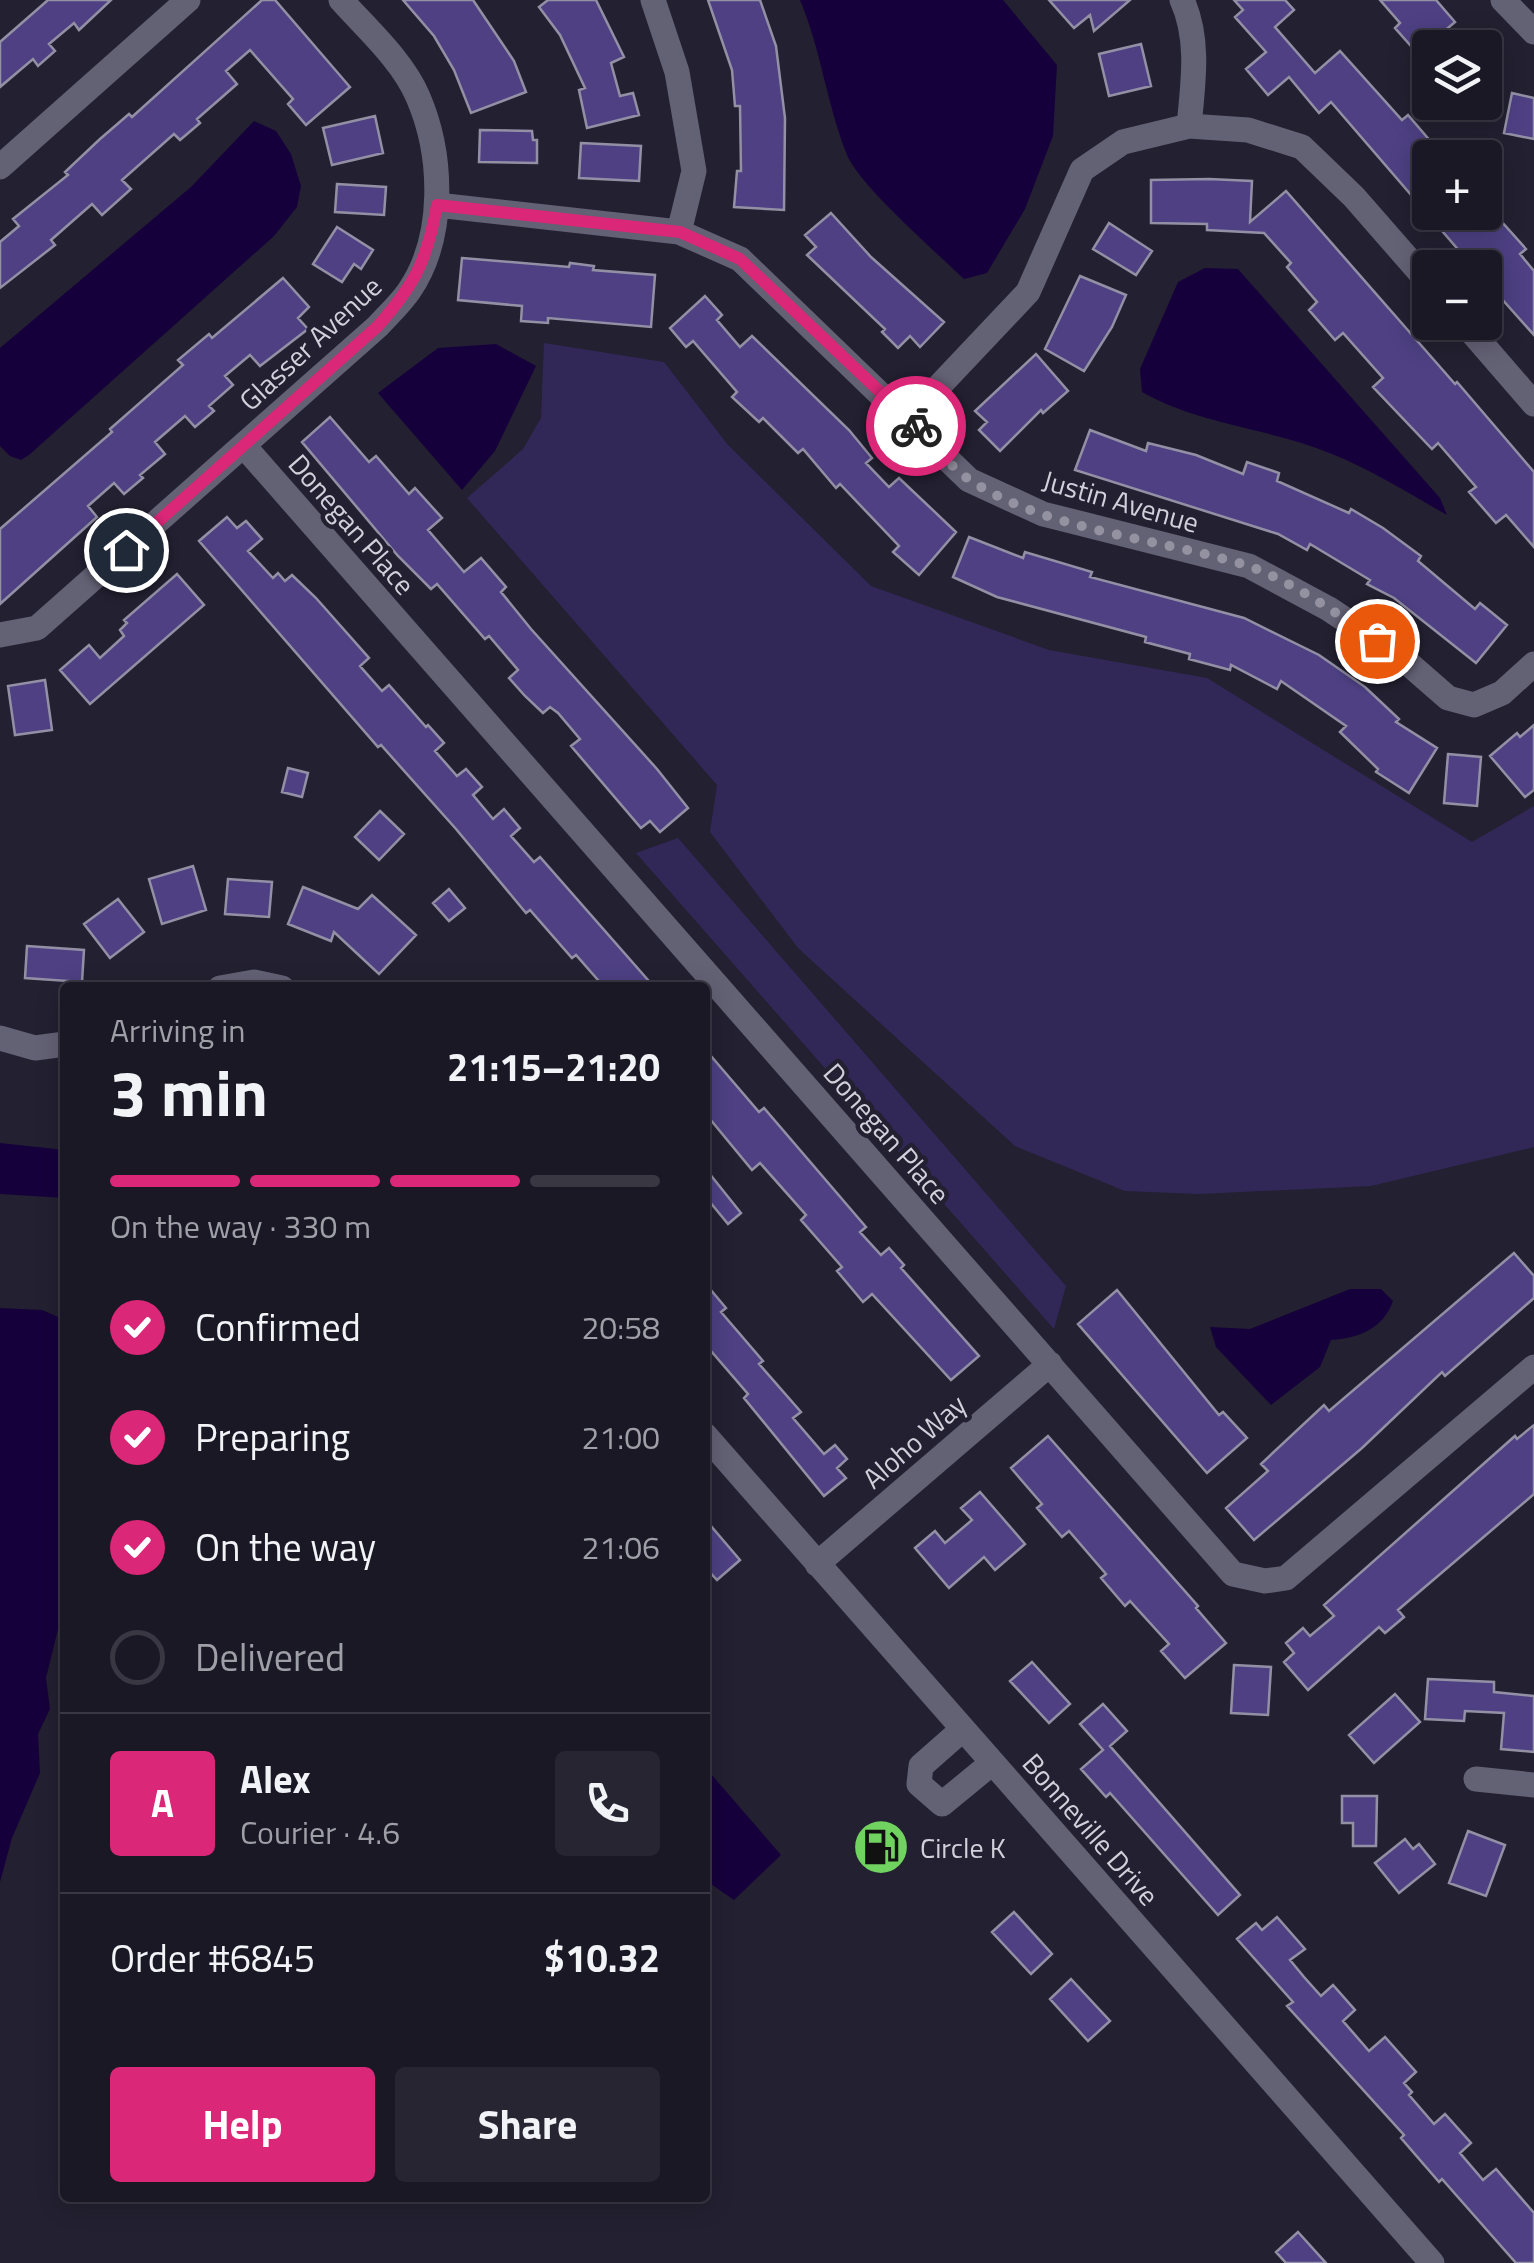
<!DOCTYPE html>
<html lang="en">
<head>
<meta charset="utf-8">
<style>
  body { margin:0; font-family:"Titillium Web",sans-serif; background:#272532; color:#f1f3f6; height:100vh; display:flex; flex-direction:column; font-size:38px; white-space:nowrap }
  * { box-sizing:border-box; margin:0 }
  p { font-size:32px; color:#9fa0a7 }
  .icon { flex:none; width:55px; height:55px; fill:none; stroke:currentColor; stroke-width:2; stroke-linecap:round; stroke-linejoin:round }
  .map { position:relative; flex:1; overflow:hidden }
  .panel { position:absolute; left:60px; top:982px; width:650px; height:1220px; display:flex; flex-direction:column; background:#1a1825; border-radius:10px; box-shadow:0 5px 25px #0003,0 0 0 2px #383742 }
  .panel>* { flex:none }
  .buttons { position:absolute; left:1412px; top:30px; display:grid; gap:20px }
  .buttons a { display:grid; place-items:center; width:90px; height:90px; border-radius:10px; background:#1a1825; box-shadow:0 5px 25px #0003,0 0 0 2px #383742; font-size:50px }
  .pin { position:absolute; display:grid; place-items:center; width:85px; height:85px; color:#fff; margin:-42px; border:5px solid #fff; border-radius:50%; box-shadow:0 2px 10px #0007 }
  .courier { position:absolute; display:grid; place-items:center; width:100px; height:100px; margin:-50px; border:8px solid #db2777; border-radius:50%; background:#fff; color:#222; box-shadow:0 2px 12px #0007 }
  .head em { font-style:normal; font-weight:700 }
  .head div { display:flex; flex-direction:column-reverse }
  .head { display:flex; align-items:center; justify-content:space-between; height:170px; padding:0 50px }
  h1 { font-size:65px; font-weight:700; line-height:75px }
  .bar { display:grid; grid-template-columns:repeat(4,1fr); gap:15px 10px; align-content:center; height:120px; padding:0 50px }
  .bar i { height:12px; border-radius:8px; background:#383742 }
  .bar .active { background:#db2777 }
  .bar p { grid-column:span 4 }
  .line { display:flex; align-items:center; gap:25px; padding:0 50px; border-top:2px solid #383742 }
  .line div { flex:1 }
  .round { display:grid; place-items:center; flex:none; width:105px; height:105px; border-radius:10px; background:#272532 }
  ol { padding:0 50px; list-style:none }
  li { display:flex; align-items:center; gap:30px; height:110px }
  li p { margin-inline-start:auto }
  li .icon { padding:10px; border-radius:50%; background:#db2777; color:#fff; stroke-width:4 }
  li:last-child { color:#9fa0a7 }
  li i { width:55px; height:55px; border:5px solid #383742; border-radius:50% }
  .primary-button { display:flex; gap:20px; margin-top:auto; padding:20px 50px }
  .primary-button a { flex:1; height:115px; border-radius:10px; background:#db2777; color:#fff; font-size:40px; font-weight:700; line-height:115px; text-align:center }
  .primary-button a+a { background:#272532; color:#f1f3f6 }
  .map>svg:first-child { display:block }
  .green { fill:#322858 }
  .water { fill:#16003c }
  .building { fill:#4e4083; stroke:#9390a5; stroke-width:2.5 }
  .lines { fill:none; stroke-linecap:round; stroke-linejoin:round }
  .minor { stroke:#636174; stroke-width:25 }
  .done { stroke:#9492a0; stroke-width:10; stroke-dasharray:0 18 }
  .route { stroke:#db2777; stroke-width:12 }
  .labels { text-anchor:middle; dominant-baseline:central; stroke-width:9; stroke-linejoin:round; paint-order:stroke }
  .street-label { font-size:28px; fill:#d1d0db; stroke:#232031 }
  .poi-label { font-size:28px; fill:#d1d0db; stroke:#232031; text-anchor:start }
</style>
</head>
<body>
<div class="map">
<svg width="1534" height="2263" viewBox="0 0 1534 2263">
  <rect width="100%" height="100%" fill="#232031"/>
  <path class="green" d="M 544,343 L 664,362 L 728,445 L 871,586 L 1049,650 L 1207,678 L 1472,842 L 1534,806 L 1534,1147 L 1371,1186 L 1199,1194 L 1125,1191 L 1015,1146 L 798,948 L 710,832 L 717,785 L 467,498 L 523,449 L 541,418 Z
    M 678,838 L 1066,1286 L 1054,1329 L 636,853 Z"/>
  <path class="water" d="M 800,0 L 1003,0 L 1057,65 L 1053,136 L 1025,209 L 987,273 L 964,279 C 937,253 860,186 847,155 C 827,105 821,50 800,0 Z
    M 254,121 L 276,131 L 291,154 L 301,186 L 297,207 L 274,236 L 29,455 L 21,460 L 10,456 L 0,446 L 0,348 L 191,187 Z
    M 1205,268 L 1238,269 L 1440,498 L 1447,515 C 1410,494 1372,470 1332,454 C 1271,428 1199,425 1142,392 L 1140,369 L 1178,282 Z
    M 496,344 L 536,366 L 495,451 L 462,490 L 378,393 L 438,348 Z
    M 0,1143 L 65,1150 L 65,1198 L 0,1194 Z
    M 1350,1289 L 1381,1289 L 1393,1301 C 1383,1329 1359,1338 1331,1340 L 1320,1367 L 1271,1405 L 1216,1347 L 1210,1327 L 1250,1329 Z
    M 0,1308 L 42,1310 L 65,1320 L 65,1601 L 46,1678 L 50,1709 L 38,1734 L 40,1773 L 12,1838 L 0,1882 Z
    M 705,1767 L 781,1855 L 734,1900 L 705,1880 Z"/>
  <path class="building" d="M 48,0 L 111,0 L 79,30 L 74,23 L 49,44 L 55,51 L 38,66 L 33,59 L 0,87 L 0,42 Z
    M 262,0 L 275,0 L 350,87 L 306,125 L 288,104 L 293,99 L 250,50 L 226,71 L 237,84 L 197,119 L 200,123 L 180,140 L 174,134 L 122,180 L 131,189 L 102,215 L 92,204 L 51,240 L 55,245 L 0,288 L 0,242 L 19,226 L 13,219 L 68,175 L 65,172 L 100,139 L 129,114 L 132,117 Z
    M 403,0 L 473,0 L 514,61 L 526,92 L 471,113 L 454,70 L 434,36 Z
    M 548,0 L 596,0 L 624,57 L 611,63 L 620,96 L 633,93 L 639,115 L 587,128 L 579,90 L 585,88 L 560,35 L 539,7 Z
    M 708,0 L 760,0 L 776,46 L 785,118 L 784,210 L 734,207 L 737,171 L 741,171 L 740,106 L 735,106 L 732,70 Z
    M 1049,0 L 1130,0 L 1094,31 L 1090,15 L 1074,28 Z
    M 1234,0 L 1285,0 L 1294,10 L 1275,27 L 1315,73 L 1340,51 L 1402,120 L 1408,115 L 1432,143 L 1427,148 L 1430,212 L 1482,212 L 1494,227 L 1501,221 L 1526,249 L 1520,254 L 1534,271 L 1534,335 L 1485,280 L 1485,268 L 1474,268 L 1331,102 L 1319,113 L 1289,77 L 1268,95 L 1246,69 L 1266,52 L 1235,17 L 1243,10 Z
    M 1380,0 L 1436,0 L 1455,22 L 1443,32 L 1458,48 L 1425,48 L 1418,54 L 1395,28 L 1400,23 Z
    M 1141,44 L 1151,86 L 1109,96 L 1099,54 Z
    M 1512,93 L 1534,98 L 1534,139 L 1504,133 Z
    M 375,116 L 383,153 L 332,165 L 323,128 Z
    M 480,130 L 532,131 L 533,140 L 537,140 L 537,163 L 479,162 Z
    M 581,143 L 641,146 L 639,181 L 579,178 Z
    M 1209,179 L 1252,181 L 1250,222 L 1286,191 L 1455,384 L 1457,382 L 1534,472 L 1534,547 L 1506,515 L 1496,523 L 1469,492 L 1476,487 L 1438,443 L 1432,449 L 1373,387 L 1383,378 L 1343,333 L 1335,340 L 1309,310 L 1317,302 L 1287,267 L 1291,263 L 1264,233 L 1207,230 L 1207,224 L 1151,223 L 1151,180 Z
    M 337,184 L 386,187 L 384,215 L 335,212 Z
    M 831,213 L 871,257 L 944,322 L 920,347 L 910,336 L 898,348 L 882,332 L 885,329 L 807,255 L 816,247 L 805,235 Z
    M 1109,223 L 1152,251 L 1136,275 L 1093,249 Z
    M 337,227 L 373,250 L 361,269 L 354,264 L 342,282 L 313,264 Z
    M 462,258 L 569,267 L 570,263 L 594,266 L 593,270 L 655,275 L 651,327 L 548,318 L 548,323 L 521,321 L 522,306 L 458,300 Z
    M 1080,276 L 1126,295 L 1112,327 L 1084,371 L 1045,349 Z
    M 283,278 L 309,307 L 298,318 L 308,329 L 260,366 L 250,355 L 225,376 L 233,385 L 209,406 L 214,411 L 195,427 L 185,416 L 155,442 L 165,454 L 140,475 L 143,478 L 124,494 L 114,483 L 88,506 L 97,517 L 0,604 L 0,529 L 112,432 L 110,429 L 183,365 L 178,360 L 209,334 L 212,338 Z
    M 705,296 L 722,315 L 717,320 L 740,347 L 752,336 L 849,430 L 872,458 L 866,463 L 889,487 L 899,478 L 956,532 L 919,575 L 893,552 L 899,546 L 840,484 L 836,488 L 803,449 L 798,453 L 763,418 L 759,422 L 732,397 L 737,392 L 693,341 L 686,347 L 670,328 Z
    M 1036,354 L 1068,391 L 1043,413 L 1041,410 L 1000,451 L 979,430 L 987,422 L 975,411 Z
    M 330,417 L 369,462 L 376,456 L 409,494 L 415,488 L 442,518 L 428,530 L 464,572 L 481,558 L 506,587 L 501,592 L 531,629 L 657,769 L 688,808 L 660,832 L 650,821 L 641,828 L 571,746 L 580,739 L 558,713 L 550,707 L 543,713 L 525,696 L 509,678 L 518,670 L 489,636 L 485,639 L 437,584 L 431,589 L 398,556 L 302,442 Z
    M 1090,430 L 1146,451 L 1148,443 L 1196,455 L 1243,474 L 1247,462 L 1279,473 L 1277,481 L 1349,513 L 1351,509 L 1383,528 L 1421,556 L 1418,561 L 1475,609 L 1480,603 L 1507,625 L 1476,663 L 1394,598 L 1367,584 L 1370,580 L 1310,544 L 1307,550 L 1278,534 L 1075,470 Z
    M 227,517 L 237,528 L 246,521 L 262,539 L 248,551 L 273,578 L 278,573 L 285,581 L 292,575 L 316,598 L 369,658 L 360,666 L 382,691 L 389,685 L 426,727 L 428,725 L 444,743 L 435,751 L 457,776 L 466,769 L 482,787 L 473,795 L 493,819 L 504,809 L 520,828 L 511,836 L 534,862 L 540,857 L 655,988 L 605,988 L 576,955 L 572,958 L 530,910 L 526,913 L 456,829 L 381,745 L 378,747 L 199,541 Z
    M 969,537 L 1023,558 L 1025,552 L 1092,572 L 1090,577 L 1244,618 L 1319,655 L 1365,687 L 1399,719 L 1396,722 L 1437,748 L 1409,793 L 1376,772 L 1378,769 L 1340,732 L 1346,726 L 1281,681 L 1277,689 L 1231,665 L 1230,670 L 1189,659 L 1190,654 L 1145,642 L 1146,637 L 997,597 L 953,577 Z
    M 177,574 L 204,605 L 90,704 L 60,670 L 89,645 L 100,658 L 124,636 L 120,630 L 127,623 L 124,620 Z
    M 45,680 L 52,730 L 15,735 L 8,686 Z
    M 1534,725 L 1534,790 L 1525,797 L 1490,756 L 1517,733 L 1520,737 Z
    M 1448,754 L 1481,757 L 1477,806 L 1444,803 Z
    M 288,768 L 308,773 L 302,797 L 282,792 Z
    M 380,811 L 404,834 L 379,860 L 355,837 Z
    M 193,866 L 206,910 L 162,924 L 149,879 Z
    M 228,879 L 272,882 L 269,917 L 225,914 Z
    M 303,887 L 358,909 L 372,895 L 416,935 L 379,974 L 334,932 L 331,941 L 288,924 Z
    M 449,889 L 465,908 L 449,921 L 433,903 Z
    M 118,899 L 144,932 L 110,958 L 84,924 Z
    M 27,946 L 84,950 L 82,982 L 25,978 Z
    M 705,1049 L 759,1112 L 764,1108 L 866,1227 L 860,1232 L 881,1255 L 889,1248 L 904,1265 L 901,1268 L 979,1356 L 951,1380 L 872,1294 L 863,1302 L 837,1271 L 842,1267 L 801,1220 L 806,1215 L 760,1163 L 752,1170 L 705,1113 Z
    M 705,1168 L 741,1213 L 728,1224 L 705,1196 Z
    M 1514,1253 L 1534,1276 L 1534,1298 L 1445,1376 L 1442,1372 L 1362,1448 L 1254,1540 L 1226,1508 L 1268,1471 L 1261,1464 L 1324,1405 L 1329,1411 Z
    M 705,1283 L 726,1308 L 721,1312 L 763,1361 L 759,1364 L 801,1412 L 793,1418 L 824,1454 L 835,1445 L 847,1459 L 837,1468 L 846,1478 L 824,1496 L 744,1398 L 748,1394 L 705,1344 Z
    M 1117,1290 L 1219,1415 L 1223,1412 L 1247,1438 L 1207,1473 L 1078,1324 Z
    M 1534,1425 L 1534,1494 L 1398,1610 L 1404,1617 L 1385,1633 L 1379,1627 L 1308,1690 L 1284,1662 L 1294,1653 L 1286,1643 L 1303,1628 L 1310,1636 L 1334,1616 L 1324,1605 L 1515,1436 L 1517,1439 Z
    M 1048,1436 L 1198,1606 L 1196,1608 L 1226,1643 L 1185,1678 L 1161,1651 L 1169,1644 L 1130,1601 L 1125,1606 L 1101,1578 L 1106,1574 L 1069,1531 L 1062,1537 L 1037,1508 L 1042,1504 L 1011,1468 Z
    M 980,1492 L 1025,1544 L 995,1570 L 984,1557 L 949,1588 L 915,1548 L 935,1531 L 945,1543 L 972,1520 L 961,1508 Z
    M 705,1519 L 740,1560 L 717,1580 L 705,1567 Z
    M 1032,1662 L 1070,1704 L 1049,1723 L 1010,1681 Z
    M 1234,1665 L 1271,1667 L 1268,1715 L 1231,1713 Z
    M 1428,1679 L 1494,1682 L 1494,1692 L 1534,1696 L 1534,1752 L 1501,1749 L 1504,1713 L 1465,1711 L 1464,1721 L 1425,1719 Z
    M 1395,1694 L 1420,1722 L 1374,1763 L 1349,1735 Z
    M 1103,1704 L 1127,1731 L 1110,1746 L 1240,1895 L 1218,1915 L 1110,1793 L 1106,1797 L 1081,1769 L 1103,1750 L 1080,1724 Z
    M 1342,1796 L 1377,1796 L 1376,1846 L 1353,1846 L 1353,1823 L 1342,1823 Z
    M 1468,1831 L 1505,1845 L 1486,1896 L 1449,1883 Z
    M 1405,1839 L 1413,1849 L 1419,1844 L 1435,1864 L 1399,1893 L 1375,1863 Z
    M 1014,1912 L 1052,1954 L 1031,1974 L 992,1932 Z
    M 1277,1917 L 1305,1949 L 1290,1960 L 1304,1977 L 1321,1996 L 1333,1985 L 1355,2010 L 1343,2021 L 1369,2051 L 1385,2037 L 1416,2072 L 1404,2083 L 1412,2092 L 1409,2095 L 1434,2124 L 1445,2114 L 1471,2143 L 1460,2153 L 1483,2180 L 1496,2169 L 1534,2213 L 1534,2263 L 1516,2263 L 1442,2179 L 1439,2182 L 1401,2138 L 1404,2135 L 1287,2006 L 1293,2002 L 1237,1939 L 1256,1923 L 1262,1930 Z
    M 1071,1979 L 1110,2021 L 1088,2041 L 1050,1999 Z
    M 1298,2232 L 1326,2263 L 1286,2263 L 1276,2252 Z"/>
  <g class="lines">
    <path class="minor" d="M 653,0 L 677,72 L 694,171 L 679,232
      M 1182,0 C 1200,39 1193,84 1189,126
      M 1503,0 L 1534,32
      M 0,167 L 188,0
      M 437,205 L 679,232 L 740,259 L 969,480 L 1043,514 L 1249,566 L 1329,609 L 1401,657 L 1448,698 L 1474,705 L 1502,693 L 1534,664
      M 1463,322 L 1534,404
      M 908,419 L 1028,292 L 1082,170 L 1123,142 L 1189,126 L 1248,130 L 1302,147 L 1354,197 L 1430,284
      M 244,446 L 1233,1574 L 1265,1581 L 1286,1578 L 1534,1367
      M 0,635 L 37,628 L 378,326 C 388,315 400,304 409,291 C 446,237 443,155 418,97 C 403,61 367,29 341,0
      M 220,988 L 254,982 L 282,988
      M 0,1038 L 35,1048 L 65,1044
      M 705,1435 L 1432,2263
      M 817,1564 L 1050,1364
      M 963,1729 L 921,1766 L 919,1784 L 942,1804 L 992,1763
      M 1476,1779 L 1534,1785"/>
  </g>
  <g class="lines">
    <path class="done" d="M 916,426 C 932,443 950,467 970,480 C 1046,531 1158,538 1245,565 C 1291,580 1337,614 1377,641"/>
    <path class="route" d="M 126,550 L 378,326 C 415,284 427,261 437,205 L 680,232 L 740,259 L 916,426"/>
  </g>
  <defs>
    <g id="fuel-disc" transform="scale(2.875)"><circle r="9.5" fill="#70d35f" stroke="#232031"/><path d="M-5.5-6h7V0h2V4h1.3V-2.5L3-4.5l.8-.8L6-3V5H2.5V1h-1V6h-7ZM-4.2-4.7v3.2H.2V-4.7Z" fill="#111"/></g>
  </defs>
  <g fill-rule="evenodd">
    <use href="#fuel-disc" x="881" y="1847"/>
  </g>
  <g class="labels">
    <g class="street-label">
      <text transform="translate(310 343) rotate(-43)">Glasser Avenue</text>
      <text transform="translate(1121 501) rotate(16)">Justin Avenue</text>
      <text transform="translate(352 524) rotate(49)">Donegan Place</text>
      <text transform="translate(887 1133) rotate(49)">Donegan Place</text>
      <text transform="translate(914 1441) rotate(-41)">Aloho Way</text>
      <text transform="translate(1091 1829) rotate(49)">Bonneville Drive</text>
    </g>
    <g class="poi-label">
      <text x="920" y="1847">Circle K</text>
    </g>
  </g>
</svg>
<div class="buttons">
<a><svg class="icon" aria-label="layers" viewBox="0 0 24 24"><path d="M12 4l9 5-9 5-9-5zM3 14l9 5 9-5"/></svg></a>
<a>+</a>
<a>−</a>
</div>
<div class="pin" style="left:1377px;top:641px;background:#ea580c"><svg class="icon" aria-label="bag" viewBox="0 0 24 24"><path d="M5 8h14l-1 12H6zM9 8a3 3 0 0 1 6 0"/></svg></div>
<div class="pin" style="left:126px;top:550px;background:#1f2937"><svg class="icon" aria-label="home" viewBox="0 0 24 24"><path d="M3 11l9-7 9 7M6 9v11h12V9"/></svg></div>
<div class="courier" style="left:916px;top:426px"><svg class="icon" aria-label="bike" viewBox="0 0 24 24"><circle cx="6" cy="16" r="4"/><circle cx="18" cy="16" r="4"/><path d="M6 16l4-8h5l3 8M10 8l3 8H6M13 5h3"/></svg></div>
<section class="panel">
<div class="head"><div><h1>3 min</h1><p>Arriving in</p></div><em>21:15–21:20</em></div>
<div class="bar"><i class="active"></i><i class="active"></i><i class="active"></i><i></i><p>On the way · 330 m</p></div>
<ol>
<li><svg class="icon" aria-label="check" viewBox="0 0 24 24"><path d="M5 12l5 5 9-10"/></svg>Confirmed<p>20:58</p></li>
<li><svg class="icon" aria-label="check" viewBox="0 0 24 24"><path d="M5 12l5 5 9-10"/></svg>Preparing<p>21:00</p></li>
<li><svg class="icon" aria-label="check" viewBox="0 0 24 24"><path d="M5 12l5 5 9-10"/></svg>On the way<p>21:06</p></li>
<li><i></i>Delivered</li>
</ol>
<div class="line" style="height:180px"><b class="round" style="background:#db2777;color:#fff">A</b><div><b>Alex</b><p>Courier · 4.6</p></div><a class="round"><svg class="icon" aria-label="phone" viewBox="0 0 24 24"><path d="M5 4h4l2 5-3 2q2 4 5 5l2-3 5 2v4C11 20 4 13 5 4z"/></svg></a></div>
<div class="line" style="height:130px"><div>Order #6845</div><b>$10.32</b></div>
<div class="primary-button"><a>Help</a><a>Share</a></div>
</section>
</div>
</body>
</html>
